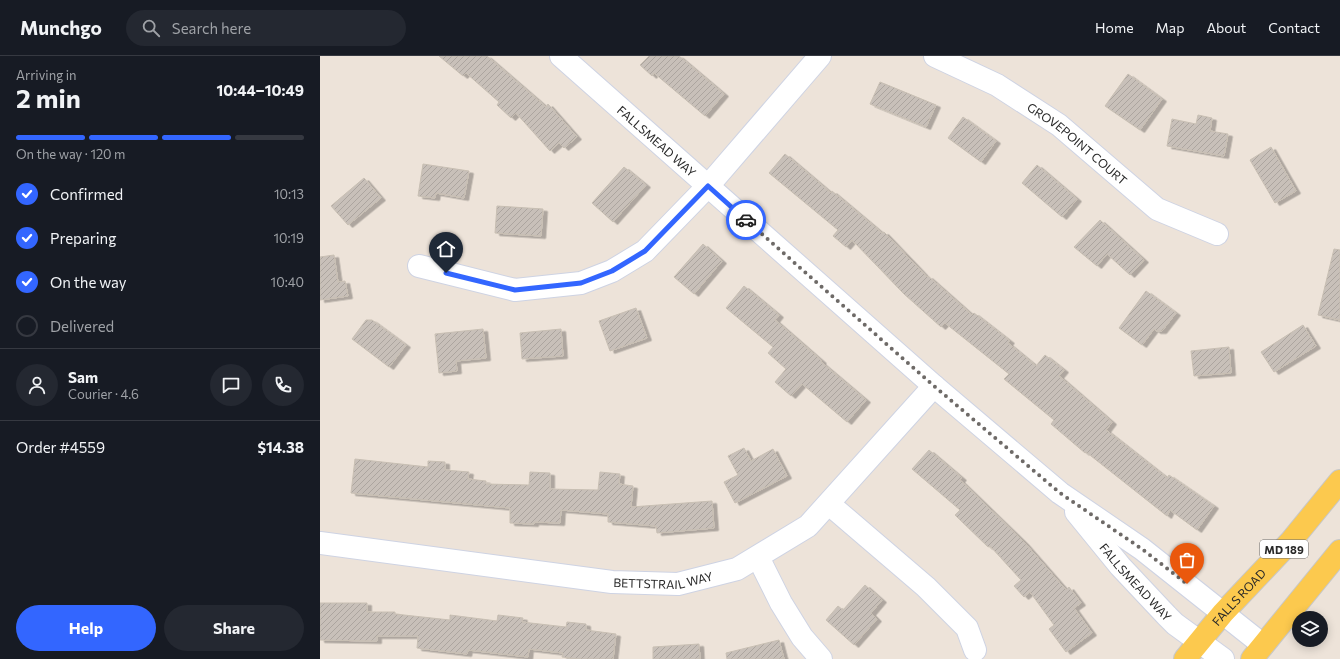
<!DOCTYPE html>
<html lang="en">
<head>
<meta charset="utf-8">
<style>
  body { margin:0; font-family:Commissioner,sans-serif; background:#242831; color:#f1f3f6; height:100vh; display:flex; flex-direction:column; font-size:15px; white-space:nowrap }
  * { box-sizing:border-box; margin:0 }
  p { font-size:13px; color:#9ea1a6 }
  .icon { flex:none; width:22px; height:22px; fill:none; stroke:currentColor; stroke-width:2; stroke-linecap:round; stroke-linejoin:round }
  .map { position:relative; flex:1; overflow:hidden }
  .sheet { display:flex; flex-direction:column; background:#171b24; width:320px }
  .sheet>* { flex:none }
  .buttons { position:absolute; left:972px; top:555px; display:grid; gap:8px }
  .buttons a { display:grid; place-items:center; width:36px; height:36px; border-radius:50%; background:#171b24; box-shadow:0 2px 10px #0003; font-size:20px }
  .pin { position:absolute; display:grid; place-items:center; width:34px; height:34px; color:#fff; margin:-41px -17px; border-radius:50% 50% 50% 0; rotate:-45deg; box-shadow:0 0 4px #0007 }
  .pin .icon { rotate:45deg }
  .courier { position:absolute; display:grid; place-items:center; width:40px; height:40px; margin:-20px; border:3px solid #36f; border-radius:50%; background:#fff; color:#222; box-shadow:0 1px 5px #0007 }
  .headline em { font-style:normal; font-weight:700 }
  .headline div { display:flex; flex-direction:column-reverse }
  .headline { display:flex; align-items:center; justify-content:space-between; height:68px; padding:0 16px }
  h1 { font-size:26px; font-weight:700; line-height:30px }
  .bar { display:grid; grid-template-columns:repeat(4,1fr); gap:6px 4px; align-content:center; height:48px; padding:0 16px }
  .bar i { height:5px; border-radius:3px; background:#363941 }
  .bar .active { background:#36f }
  .bar p { grid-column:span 4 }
  .line { display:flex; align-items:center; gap:10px; padding:0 16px; border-top:1px solid #363941 }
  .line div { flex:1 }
  .round { display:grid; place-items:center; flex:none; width:42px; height:42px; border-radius:21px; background:#242831 }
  ol { padding:0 16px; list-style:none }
  li { display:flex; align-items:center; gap:12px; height:44px }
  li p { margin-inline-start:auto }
  li .icon { padding:4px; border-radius:50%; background:#36f; color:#fff; stroke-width:4 }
  li:last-child { color:#9ea1a6 }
  li i { width:22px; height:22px; border:2px solid #363941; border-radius:50% }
  .button { display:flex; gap:8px; margin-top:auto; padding:8px 16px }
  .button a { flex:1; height:46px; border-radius:24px; background:#36f; color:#fff; font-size:16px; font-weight:700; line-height:46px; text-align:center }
  .button a+a { background:#242831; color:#f1f3f6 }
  header { display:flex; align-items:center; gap:24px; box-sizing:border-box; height:56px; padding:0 20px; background:#171b24; border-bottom:1px solid #363941 }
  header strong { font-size:19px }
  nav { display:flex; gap:22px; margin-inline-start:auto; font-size:14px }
  .search { width:280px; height:36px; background:#242831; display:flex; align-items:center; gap:10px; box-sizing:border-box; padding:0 14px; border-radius:22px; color:#9ea1a6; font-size:15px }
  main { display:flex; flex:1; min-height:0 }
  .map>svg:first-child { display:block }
  .building { fill:url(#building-hatch); stroke:#c8bfb3; filter:url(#shadow) }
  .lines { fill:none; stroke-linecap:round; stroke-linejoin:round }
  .minor-casing { stroke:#ced3e3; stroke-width:24 }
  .major-casing { stroke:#c7c7c7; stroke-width:24 }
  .minor { stroke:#fff; stroke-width:22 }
  .major { stroke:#fcc94e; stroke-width:22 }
  .done { stroke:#6e6a67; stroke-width:4; stroke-dasharray:0 7.2 }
  .route { stroke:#36f; stroke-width:5 }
  .labels { text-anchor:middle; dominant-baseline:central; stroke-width:3.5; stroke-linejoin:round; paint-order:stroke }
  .shield { fill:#fff; stroke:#696969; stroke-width:1 }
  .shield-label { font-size:11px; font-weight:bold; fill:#292929 }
  .street-label { font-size:12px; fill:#292929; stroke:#fff }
</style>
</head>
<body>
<header>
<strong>Munchgo</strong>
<div class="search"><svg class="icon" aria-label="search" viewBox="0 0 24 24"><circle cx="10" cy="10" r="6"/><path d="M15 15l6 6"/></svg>Search here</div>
<nav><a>Home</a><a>Map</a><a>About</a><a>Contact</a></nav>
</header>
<main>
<section class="sheet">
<div class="headline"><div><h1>2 min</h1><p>Arriving in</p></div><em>10:44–10:49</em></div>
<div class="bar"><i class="active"></i><i class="active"></i><i class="active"></i><i></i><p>On the way · 120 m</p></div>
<ol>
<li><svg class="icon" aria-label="check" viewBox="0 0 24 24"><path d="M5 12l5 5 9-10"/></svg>Confirmed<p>10:13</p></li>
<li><svg class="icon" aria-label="check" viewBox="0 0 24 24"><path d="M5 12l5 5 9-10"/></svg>Preparing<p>10:19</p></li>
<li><svg class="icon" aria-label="check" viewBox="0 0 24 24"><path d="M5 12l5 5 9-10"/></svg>On the way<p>10:40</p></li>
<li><i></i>Delivered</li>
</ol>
<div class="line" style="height:72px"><a class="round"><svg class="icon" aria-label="person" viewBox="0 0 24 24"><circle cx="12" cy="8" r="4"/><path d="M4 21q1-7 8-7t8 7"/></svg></a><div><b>Sam</b><p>Courier · 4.6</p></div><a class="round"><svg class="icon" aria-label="chat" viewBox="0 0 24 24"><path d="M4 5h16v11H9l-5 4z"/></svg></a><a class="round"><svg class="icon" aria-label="phone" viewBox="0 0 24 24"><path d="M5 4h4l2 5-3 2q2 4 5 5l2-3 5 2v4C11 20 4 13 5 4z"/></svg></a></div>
<div class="line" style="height:52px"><div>Order #4559</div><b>$14.38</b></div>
<div class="button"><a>Help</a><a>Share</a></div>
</section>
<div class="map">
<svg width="1020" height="603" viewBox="0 0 1020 603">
  <defs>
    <pattern id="building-hatch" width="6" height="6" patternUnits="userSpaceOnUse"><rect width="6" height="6" fill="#c8c0b9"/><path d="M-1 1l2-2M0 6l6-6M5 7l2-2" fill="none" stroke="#aca59f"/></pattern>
    <filter id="shadow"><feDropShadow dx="4.5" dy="2.5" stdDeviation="0" flood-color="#0004"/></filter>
  </defs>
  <rect width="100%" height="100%" fill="#ede3d9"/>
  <path class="building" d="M 119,0 L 167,0 L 226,51 L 228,48 L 257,81 L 244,92 L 239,87 L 230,95 L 196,57 L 191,62 L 177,49 L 179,46 L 146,17 L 143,20 Z
    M 329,0 L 359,0 L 404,38 L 385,60 L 334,17 L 332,20 L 320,9 Z
    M 808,18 L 842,43 L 820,74 L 785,50 Z
    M 560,26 L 616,49 L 606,71 L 550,48 Z
    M 878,59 L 892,62 L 890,75 L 908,78 L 904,100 L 847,90 L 852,63 L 876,68 Z
    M 643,61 L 676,85 L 661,106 L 628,82 Z
    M 951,91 L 976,135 L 955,147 L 930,104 Z
    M 465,98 L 511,137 L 512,135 L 562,177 L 564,176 L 607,221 L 608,220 L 652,259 L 654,257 L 690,285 L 688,287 L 716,310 L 725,299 L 744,314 L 739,320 L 792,366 L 786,374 L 847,422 L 849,419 L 894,450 L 877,474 L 850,454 L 847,460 L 766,396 L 765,397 L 731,368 L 734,364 L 684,323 L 689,318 L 625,267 L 621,271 L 584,238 L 532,184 L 526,191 L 513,180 L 518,174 L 449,117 Z
    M 103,108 L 149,115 L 144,142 L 116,137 L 115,142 L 98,140 Z
    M 717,109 L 757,143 L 742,161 L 702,127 Z
    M 304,111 L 326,129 L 293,166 L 272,147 Z
    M 44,122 L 61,142 L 28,169 L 11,150 Z
    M 177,150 L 223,153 L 221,180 L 175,177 Z
    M 780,164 L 824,204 L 810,219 L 787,198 L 777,210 L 754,191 Z
    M 383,188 L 402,205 L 374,238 L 354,221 Z
    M 1014,193 L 1020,194 L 1020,264 L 998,259 Z
    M 14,199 L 18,226 L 25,225 L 28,240 L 0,244 L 0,201 Z
    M 424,230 L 459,259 L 455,264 L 502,305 L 501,306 L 546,344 L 527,366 L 482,328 L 471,340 L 455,326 L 466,313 L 448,297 L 453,291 L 406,252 Z
    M 826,235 L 856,257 L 842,275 L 836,275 L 834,273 L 822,289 L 799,272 Z
    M 316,252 L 327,282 L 290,295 L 279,265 Z
    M 46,264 L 52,264 L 86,289 L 69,311 L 32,283 Z
    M 983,269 L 996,290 L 954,316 L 941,296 Z
    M 163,273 L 166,302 L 136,305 L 137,315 L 119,317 L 115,278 Z
    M 241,273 L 243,300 L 202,303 L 200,277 Z
    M 909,291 L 911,317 L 874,320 L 871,295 Z
    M 424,392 L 431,405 L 453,393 L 467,420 L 415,447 L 404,426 L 418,419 L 408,400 Z
    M 609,394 L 642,422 L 640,424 L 704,486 L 746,534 L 749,531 L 761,547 L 754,552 L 772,577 L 746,596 L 729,573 L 734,569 L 710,536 L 704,541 L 694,530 L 701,524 L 670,490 L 668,491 L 635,459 L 640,454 L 592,413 Z
    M 35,403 L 108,411 L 108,405 L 125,406 L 125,414 L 149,416 L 148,423 L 166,425 L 166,428 L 209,429 L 210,416 L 230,417 L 230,433 L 278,434 L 280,416 L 300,418 L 299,428 L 313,430 L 311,451 L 392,445 L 394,472 L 337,477 L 336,470 L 288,466 L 288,458 L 241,454 L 240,467 L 214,466 L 214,468 L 190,467 L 190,452 L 31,437 Z
    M 545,529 L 562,544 L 551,557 L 557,563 L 534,589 L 506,564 L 518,550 L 523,554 Z
    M 0,547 L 47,547 L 47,556 L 75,556 L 75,558 L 130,564 L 130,559 L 177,565 L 178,559 L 203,562 L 202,566 L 246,571 L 247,566 L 266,568 L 266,574 L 296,578 L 293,603 L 258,603 L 242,601 L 243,597 L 209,593 L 208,601 L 148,594 L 147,598 L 97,592 L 98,580 L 57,580 L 57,585 L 0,584 Z
    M 459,584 L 464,603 L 407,603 L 406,597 Z
    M 379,588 L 380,603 L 333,603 L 333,591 Z"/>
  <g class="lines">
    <g class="minor-casing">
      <g id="minor">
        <path id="s1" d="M 241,0 L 614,330 L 740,437 L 822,493 L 943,589"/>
        <path id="s2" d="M 615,0 L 677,29 L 739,69 L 837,153 L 897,178"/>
        <path d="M 99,210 L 195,234 L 261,227 L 292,215 L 325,195 L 388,130 L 500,0"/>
        <path d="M 509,448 L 606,531 L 647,572 L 655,594"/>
        <path id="s3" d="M 756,456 L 800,510 L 847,560 L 855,568 L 903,603"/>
        <path id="s4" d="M 0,487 L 292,526 L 358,528 L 417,513 L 488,470 L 614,330"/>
        <path d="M 438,501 L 461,547 L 482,581 L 501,603"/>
      </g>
    </g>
    <g class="major-casing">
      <g id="major">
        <path id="s5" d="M 865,603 L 903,557 L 971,485 L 1020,425"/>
        <path d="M 932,603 L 1020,495"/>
      </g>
    </g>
    <use href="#minor" class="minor"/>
    <use href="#major" class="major"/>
  </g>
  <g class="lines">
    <path class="done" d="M 426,164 L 614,330 L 740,437 L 822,493 L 867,528"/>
    <path class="route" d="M 126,217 L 195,234 L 261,227 L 292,215 L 325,195 L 388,130 L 426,164"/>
  </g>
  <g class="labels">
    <rect class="shield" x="940" y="484" width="48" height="18" rx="3"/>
    <g class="shield-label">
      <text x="964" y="493">MD 189</text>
    </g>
    <g class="street-label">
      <text stroke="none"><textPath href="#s1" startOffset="128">FALLSMEAD WAY</textPath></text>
      <text stroke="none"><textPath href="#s2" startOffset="168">GROVEPOINT COURT</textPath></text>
      <text stroke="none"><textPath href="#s4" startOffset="346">BETTSTRAIL WAY</textPath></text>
      <text stroke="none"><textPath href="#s3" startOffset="92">FALLSMEAD WAY</textPath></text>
      <text stroke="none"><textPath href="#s5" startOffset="82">FALLS ROAD</textPath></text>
    </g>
  </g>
</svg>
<div class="buttons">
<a><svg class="icon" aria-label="layers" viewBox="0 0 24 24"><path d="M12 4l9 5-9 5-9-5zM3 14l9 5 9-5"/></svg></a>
</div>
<div class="pin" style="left:867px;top:528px;background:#ea580c"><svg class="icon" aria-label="bag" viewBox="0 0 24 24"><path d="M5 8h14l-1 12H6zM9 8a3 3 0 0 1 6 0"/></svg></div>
<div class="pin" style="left:126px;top:217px;background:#1f2937"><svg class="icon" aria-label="home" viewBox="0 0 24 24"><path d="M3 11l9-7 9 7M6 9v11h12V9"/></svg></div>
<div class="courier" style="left:426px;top:164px"><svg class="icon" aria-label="car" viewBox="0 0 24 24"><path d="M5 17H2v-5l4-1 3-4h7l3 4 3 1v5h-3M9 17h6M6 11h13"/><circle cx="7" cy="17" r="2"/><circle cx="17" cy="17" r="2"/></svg></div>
</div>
</main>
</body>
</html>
